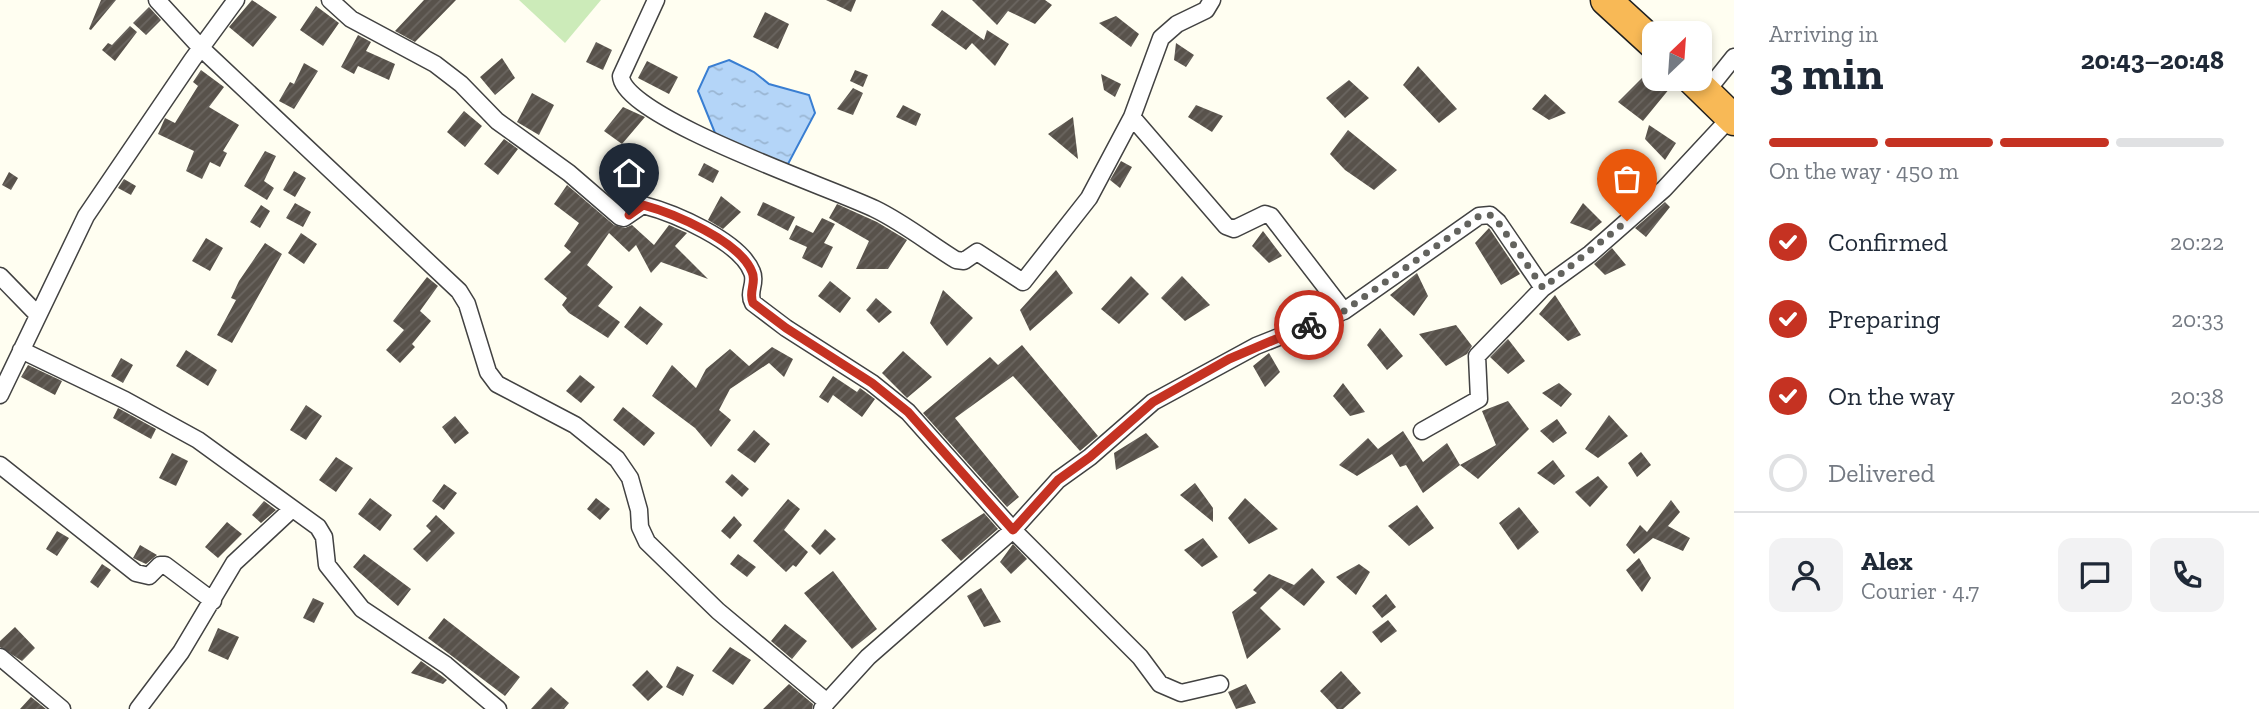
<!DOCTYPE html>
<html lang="en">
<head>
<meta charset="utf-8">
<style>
  body { margin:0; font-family:"Zilla Slab",serif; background:#f2f2f3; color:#1f2937; height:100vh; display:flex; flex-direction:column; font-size:26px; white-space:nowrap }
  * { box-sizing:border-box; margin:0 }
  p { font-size:23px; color:#747a83 }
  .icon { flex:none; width:38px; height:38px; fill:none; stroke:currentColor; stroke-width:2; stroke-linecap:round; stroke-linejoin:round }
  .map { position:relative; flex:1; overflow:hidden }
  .details { display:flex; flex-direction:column; background:#fff; width:525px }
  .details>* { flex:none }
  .needle { width:46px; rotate:25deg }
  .buttons { position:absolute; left:1642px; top:21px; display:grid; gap:14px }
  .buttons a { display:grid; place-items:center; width:70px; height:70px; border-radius:14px; background:#fff; box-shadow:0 4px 10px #0003; font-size:35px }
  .pin { position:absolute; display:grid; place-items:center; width:60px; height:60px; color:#fff; margin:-72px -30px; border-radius:50% 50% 50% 0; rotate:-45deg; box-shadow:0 0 7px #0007 }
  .pin .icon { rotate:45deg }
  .courier { position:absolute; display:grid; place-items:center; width:70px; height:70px; margin:-35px; border:5px solid #c53222; border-radius:50%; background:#fff; color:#222; box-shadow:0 2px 9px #0007 }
  .overview em { font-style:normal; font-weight:700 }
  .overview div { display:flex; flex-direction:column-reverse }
  .overview { display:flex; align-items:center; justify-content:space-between; height:119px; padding:0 35px }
  h1 { font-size:46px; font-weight:700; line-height:52px }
  .bar { display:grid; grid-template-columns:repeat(4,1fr); gap:10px 7px; align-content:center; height:84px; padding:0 35px }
  .bar i { height:9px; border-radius:5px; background:#e0e1e3 }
  .bar .active { background:#c53222 }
  .bar p { grid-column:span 4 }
  .line { display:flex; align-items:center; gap:18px; padding:0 35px; border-top:2px solid #e0e1e3 }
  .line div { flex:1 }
  .round { display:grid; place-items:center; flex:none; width:74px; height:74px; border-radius:14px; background:#f2f2f3 }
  ol { padding:0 35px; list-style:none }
  li { display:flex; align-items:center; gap:21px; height:77px }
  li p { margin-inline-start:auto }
  li .icon { padding:7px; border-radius:50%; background:#c53222; color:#fff; stroke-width:4 }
  li:last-child { color:#747a83 }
  li i { width:38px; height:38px; border:4px solid #e0e1e3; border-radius:50% }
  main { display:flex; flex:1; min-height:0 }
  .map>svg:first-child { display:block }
  .grass { fill:#ccebb9 }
  .water { fill:url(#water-ripples); stroke:#397ed2; stroke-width:2 }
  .building { fill:url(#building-hatch) }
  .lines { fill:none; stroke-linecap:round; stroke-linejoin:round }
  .street-casing { stroke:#424242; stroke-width:19 }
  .highway-casing { stroke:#202020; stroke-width:33 }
  .street { stroke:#fff; stroke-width:16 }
  .highway { stroke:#f8b956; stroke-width:30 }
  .done { stroke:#63635e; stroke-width:7; stroke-dasharray:0 12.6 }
  .route { stroke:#c53222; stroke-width:9 }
</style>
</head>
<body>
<main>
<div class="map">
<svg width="1734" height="709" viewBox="0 0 1734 709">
  <defs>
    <pattern id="water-ripples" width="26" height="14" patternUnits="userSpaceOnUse" patternTransform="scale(1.75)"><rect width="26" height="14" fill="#b4d5f8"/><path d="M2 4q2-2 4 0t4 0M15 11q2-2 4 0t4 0" fill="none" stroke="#9ab6d3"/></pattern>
    <pattern id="building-hatch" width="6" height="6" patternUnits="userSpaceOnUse" patternTransform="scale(1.75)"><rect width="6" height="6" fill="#58524b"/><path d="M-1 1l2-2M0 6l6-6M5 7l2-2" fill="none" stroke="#6b6661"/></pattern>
  </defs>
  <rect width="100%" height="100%" fill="#fffef1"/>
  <path class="grass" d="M 519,0 L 601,0 L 565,43 Z"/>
  <path class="water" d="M 729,60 L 754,72 L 769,84 L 809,95 L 815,113 L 788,164 L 761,160 L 715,133 L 698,91 L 709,67 Z"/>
  <path class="building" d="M 101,0 L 116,0 L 91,30 L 89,29 Z
    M 252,0 L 277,17 L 253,47 L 229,27 Z
    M 424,0 L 456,0 L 415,42 L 395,31 Z
    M 826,0 L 856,0 L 851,12 Z
    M 972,0 L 1045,0 L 1052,5 L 1035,24 L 1008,11 L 997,25 Z
    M 316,6 L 339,23 L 323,46 L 300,30 Z
    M 149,7 L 161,20 L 146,35 L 133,23 Z
    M 942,10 L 984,40 L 987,30 L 1009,44 L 995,66 L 972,43 L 966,50 L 931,25 Z
    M 765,12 L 789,24 L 778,49 L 753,37 Z
    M 1116,16 L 1139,34 L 1131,47 L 1099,23 Z
    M 130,26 L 137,32 L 115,61 L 102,50 L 108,43 L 112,45 Z
    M 358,35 L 371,42 L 366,51 L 395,64 L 389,80 L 358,66 L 354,74 L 341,67 Z
    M 596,42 L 612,50 L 603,70 L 586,62 Z
    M 1176,43 L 1194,55 L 1186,67 L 1174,60 Z
    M 502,58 L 515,78 L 495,95 L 480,77 Z
    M 647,61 L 678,77 L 669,94 L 638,78 Z
    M 304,63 L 318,71 L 294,109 L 279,101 L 290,82 L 294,84 Z
    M 1418,66 L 1457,109 L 1439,123 L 1403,85 Z
    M 201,70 L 224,87 L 209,107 L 239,125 L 223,151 L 227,153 L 220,167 L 210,162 L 202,179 L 186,171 L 194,151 L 158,134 L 165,118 L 175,123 L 198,86 L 193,82 Z
    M 855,70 L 868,75 L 863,87 L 850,81 Z
    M 1648,72 L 1670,88 L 1643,121 L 1618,102 Z
    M 1101,74 L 1121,84 L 1115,97 L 1104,90 Z
    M 1349,80 L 1369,98 L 1345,118 L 1326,98 Z
    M 853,88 L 863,93 L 853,115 L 837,109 Z
    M 532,93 L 554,105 L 539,135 L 517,122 Z
    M 1545,94 L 1566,113 L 1549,120 L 1532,109 Z
    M 903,105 L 921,114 L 916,126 L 896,117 Z
    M 1196,105 L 1223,116 L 1212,132 L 1188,117 Z
    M 623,107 L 645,117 L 622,144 L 604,131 Z
    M 464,111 L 482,126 L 465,147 L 447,132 Z
    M 1073,117 L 1078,159 L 1048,134 Z
    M 1649,125 L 1676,143 L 1665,160 L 1645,139 Z
    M 1348,130 L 1397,170 L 1374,190 L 1345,170 L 1330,154 Z
    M 504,139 L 518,149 L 498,175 L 484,164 Z
    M 265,151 L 276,156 L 264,181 L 274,188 L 267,200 L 244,186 Z
    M 1121,161 L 1132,167 L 1120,188 L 1110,180 Z
    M 704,163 L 719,171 L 713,183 L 698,175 Z
    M 294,171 L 306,178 L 295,197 L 283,190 Z
    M 9,172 L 18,178 L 11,190 L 2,185 Z
    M 124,179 L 136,186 L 131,195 L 118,188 Z
    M 567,185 L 614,225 L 625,228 L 632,225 L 654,245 L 669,225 L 687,233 L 675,246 L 708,279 L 661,262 L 651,273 L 636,245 L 629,252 L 609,233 L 587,265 L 613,287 L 598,306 L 620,322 L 608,338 L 569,313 L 562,305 L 567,298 L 544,279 L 571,252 L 564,246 L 579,223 L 554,204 Z
    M 721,196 L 741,212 L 723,229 L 708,220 Z
    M 763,202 L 795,217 L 788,231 L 757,215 Z
    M 1665,202 L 1670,207 L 1646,237 L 1635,228 Z
    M 295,203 L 311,212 L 303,227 L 286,218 Z
    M 1583,203 L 1602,222 L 1591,231 L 1570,223 Z
    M 837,204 L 877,222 L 907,240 L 888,269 L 856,269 L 869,241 L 829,218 Z
    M 261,205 L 270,211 L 260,228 L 250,222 Z
    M 822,218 L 835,224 L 824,243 L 833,247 L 822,268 L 802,258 L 807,247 L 789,239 L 796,225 L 813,233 Z
    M 1489,228 L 1520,274 L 1501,285 L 1475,243 Z
    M 1263,231 L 1282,256 L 1269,263 L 1252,246 Z
    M 301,233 L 317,244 L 304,264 L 288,253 Z
    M 206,238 L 223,248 L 210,271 L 192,261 Z
    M 265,243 L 282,254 L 232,343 L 217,335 L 236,300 L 231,298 L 239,281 Z
    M 1612,248 L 1626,265 L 1605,275 L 1594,264 Z
    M 1056,270 L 1073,293 L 1030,331 L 1020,310 Z
    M 1417,273 L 1428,296 L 1414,316 L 1390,295 Z
    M 1131,276 L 1149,294 L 1119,324 L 1101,309 Z
    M 1182,276 L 1210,305 L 1185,321 L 1161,298 Z
    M 427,277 L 438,286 L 420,311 L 431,321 L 412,344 L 415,347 L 400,363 L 386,350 L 404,330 L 393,321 Z
    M 830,281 L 851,298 L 840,313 L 818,296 Z
    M 943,290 L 973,318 L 947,346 L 930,323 Z
    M 1555,295 L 1581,335 L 1568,341 L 1539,314 Z
    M 876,298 L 892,312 L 879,323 L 866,310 Z
    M 640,306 L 663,324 L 647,345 L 624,327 Z
    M 1456,325 L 1472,346 L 1467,354 L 1446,366 L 1419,334 Z
    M 1380,328 L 1403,356 L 1387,370 L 1367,345 Z
    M 1508,339 L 1525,361 L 1508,374 L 1490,357 Z
    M 1022,345 L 1098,436 L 1080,451 L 1013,376 L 955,418 L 1019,497 L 1007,507 L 923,413 L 990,357 L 998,365 Z
    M 772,347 L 793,359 L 784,377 L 769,363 L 730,389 L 719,410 L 731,420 L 711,447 L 695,428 L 652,396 L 672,365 L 696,388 L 706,369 L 730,349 L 749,366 Z
    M 186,350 L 217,370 L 208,386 L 176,366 Z
    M 903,351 L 932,377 L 907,398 L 882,373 Z
    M 1269,353 L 1280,372 L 1265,387 L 1253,366 Z
    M 121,358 L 133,365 L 123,383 L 111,376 Z
    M 28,365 L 62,381 L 55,395 L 21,377 Z
    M 580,375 L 595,387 L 581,403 L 566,391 Z
    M 833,376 L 857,392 L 860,388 L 875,399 L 862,417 L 833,395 L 828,403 L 819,397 Z
    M 1343,383 L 1365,412 L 1350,416 L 1333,396 Z
    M 1559,383 L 1572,394 L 1561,407 L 1542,393 Z
    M 1508,401 L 1529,429 L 1478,479 L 1460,465 L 1496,445 L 1482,411 Z
    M 306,405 L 322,416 L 306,440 L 290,430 Z
    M 623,407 L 655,433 L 644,446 L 613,420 Z
    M 118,408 L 156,429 L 151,439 L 113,418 Z
    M 1609,415 L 1628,436 L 1598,458 L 1585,449 Z
    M 455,416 L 469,433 L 455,444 L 442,427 Z
    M 1557,419 L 1567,433 L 1553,443 L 1540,431 Z
    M 754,430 L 770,444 L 755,463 L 737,450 Z
    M 1403,431 L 1423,462 L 1447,443 L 1460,465 L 1423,493 L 1406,465 L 1400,467 L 1392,454 L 1357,476 L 1339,465 L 1368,438 L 1378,449 Z
    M 1146,433 L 1159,447 L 1116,470 L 1114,453 Z
    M 1641,452 L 1651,465 L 1637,477 L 1628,463 Z
    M 172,453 L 188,461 L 176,486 L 159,478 Z
    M 336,457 L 353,468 L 336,492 L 319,480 Z
    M 1553,460 L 1565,476 L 1554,485 L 1537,473 Z
    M 732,474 L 749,489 L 742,497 L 725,482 Z
    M 1598,476 L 1608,487 L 1590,507 L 1575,492 Z
    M 1195,483 L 1213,508 L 1213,522 L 1180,495 Z
    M 444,484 L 457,493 L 444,510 L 432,501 Z
    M 370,498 L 392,515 L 380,531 L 358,514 Z
    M 596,498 L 610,509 L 600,520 L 587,509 Z
    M 1245,498 L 1278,529 L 1249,544 L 1228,518 Z
    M 788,499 L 800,509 L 784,530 L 808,552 L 796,567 L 793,565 L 786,572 L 753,541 Z
    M 1671,500 L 1680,512 L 1668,526 L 1690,538 L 1683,551 L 1653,538 L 1634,554 L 1626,545 L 1640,525 L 1647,532 Z
    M 264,501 L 276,510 L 261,523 L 252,515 Z
    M 1417,505 L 1434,528 L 1409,546 L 1388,526 Z
    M 1519,507 L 1539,532 L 1518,550 L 1499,523 Z
    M 984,513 L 998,529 L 961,561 L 941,540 Z
    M 436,515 L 455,533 L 427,562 L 413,549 L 431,531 L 426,526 Z
    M 734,516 L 742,525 L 730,539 L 721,531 Z
    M 227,522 L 242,534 L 218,558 L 205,547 Z
    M 825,529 L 836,539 L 820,555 L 811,546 Z
    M 57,531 L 69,538 L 57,556 L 46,549 Z
    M 1203,538 L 1218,557 L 1202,567 L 1184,550 Z
    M 1013,544 L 1027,559 L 1011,574 L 1000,562 Z
    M 140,545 L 157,555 L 146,564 L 133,558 Z
    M 364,554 L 411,589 L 398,606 L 353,567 Z
    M 738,554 L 756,567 L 747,577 L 730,564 Z
    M 1639,558 L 1651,578 L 1642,592 L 1626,570 Z
    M 102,564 L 111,570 L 98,588 L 90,582 Z
    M 1359,564 L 1370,572 L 1356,595 L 1336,577 Z
    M 1312,568 L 1325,582 L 1304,606 L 1281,588 L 1260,608 L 1281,629 L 1247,659 L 1232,612 L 1257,593 L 1253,590 L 1269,574 L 1294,585 Z
    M 833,571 L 877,629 L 852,649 L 804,593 Z
    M 981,588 L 1001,622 L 984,627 L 967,596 Z
    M 1386,594 L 1396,607 L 1382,618 L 1372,606 Z
    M 313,598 L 324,603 L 314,623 L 303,618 Z
    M 444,618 L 520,677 L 505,696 L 428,638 Z
    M 1388,620 L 1397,631 L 1381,643 L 1372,632 Z
    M 785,624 L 807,641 L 792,659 L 771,641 Z
    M 15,627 L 35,648 L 22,661 L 0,647 L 0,641 Z
    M 218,628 L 239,637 L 228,660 L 208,651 Z
    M 730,647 L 751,660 L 733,685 L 712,671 Z
    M 421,661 L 447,680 L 443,684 L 411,673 Z
    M 677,666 L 694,675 L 683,696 L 666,687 Z
    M 647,670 L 663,687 L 648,701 L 632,685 Z
    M 1341,671 L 1361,693 L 1343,709 L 1337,709 L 1320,691 Z
    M 789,684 L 813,704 L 812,709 L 763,709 Z
    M 1246,684 L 1256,703 L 1236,709 L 1228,692 Z
    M 551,687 L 569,703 L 564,709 L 531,709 Z
    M 31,697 L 46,709 L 20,709 Z"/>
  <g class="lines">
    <g class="street-casing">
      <path id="street" d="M 157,0 L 201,48 L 459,291 L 467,304 L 488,372 L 497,384 L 575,425 L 617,459 L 630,478 L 639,510 L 640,527 L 647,542 L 718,611 L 827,702 L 822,709
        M 330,0 L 351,19 L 435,64 L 461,84 L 497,121 L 569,173 L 620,217 L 624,218 L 643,205 C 674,213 740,241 752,272 C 757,283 747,292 753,303 L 786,328 L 872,383 L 908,412 L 1013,530 L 868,657 L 827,702
        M 656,0 L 621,76 C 623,118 835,189 875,209 C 904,223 930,244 956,260 L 964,261 L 977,252 L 1023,282 L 1089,198 L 1132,117 L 1161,38 L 1177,24 L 1206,10 L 1212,0
        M 1706,92 L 1734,57
        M 1132,117 L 1226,226 L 1234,229 L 1265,214 L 1271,216 L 1344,311
        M 0,276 L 38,315
        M 21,350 L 125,400 L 198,440 L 318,527 L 324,537 L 327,565 L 362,609 L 446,665 L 498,709
        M 0,395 L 86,216 L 192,60 L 236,0
        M 1422,431 L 1479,399 L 1477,356 L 1543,288
        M 0,465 L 136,573 L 149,576 L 160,565 L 165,565 L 213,601
        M 0,657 L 62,709
        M 1220,684 L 1181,693 L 1160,684 L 1140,657 L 1013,530 L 1058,480 L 1090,457 L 1153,402 L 1256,346 L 1344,311 L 1479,216 L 1490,215 L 1498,222 L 1543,288 L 1590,254 L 1664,189 L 1731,117
        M 138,709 L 181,652 L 234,563 L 291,510"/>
    </g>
    <g class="highway-casing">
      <path id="highway" d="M 1606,0 L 1654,44
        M 1692,79 L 1734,120"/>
    </g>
    <use href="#street" class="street"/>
    <use href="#highway" class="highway"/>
  </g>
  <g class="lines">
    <path class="done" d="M 1309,325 L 1344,311 L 1479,216 L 1490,215 L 1498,222 L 1543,288 L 1627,221"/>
    <path class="route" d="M 629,215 L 643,205 C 673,213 740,241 752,272 C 757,282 748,292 753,303 L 786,328 L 872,383 L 908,412 L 1013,530 L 1058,480 L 1090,457 L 1153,402 L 1229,359 L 1309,325"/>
  </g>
</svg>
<div class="buttons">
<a><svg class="needle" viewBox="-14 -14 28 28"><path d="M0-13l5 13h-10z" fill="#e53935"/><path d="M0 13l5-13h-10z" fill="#747a83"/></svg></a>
</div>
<div class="pin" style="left:1627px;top:221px;background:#ea580c"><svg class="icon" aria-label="bag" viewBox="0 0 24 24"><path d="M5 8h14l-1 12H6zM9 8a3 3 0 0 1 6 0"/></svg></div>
<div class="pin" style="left:629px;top:215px;background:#1f2937"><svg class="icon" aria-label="home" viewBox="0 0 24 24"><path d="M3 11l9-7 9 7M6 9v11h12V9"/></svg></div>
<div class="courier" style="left:1309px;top:325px"><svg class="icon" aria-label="bike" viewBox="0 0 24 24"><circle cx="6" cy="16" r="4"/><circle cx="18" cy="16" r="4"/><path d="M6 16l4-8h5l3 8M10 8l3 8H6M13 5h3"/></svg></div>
</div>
<section class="details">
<div class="overview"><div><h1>3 min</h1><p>Arriving in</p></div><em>20:43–20:48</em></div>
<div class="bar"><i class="active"></i><i class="active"></i><i class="active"></i><i></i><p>On the way · 450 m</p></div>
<ol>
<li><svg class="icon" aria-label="check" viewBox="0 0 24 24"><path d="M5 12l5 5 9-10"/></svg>Confirmed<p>20:22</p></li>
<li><svg class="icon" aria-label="check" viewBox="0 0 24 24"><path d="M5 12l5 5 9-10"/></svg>Preparing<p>20:33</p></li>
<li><svg class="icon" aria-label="check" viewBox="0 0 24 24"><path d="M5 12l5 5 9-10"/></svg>On the way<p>20:38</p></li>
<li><i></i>Delivered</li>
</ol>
<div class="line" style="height:126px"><a class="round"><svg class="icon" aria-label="person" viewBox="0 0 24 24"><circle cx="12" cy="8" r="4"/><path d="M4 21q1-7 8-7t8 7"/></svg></a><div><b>Alex</b><p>Courier · 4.7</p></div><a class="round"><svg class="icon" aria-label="chat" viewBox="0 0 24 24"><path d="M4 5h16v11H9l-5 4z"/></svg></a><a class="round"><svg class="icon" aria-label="phone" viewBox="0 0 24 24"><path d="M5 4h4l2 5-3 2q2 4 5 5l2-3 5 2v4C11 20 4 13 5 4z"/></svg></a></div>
</section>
</main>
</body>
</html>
